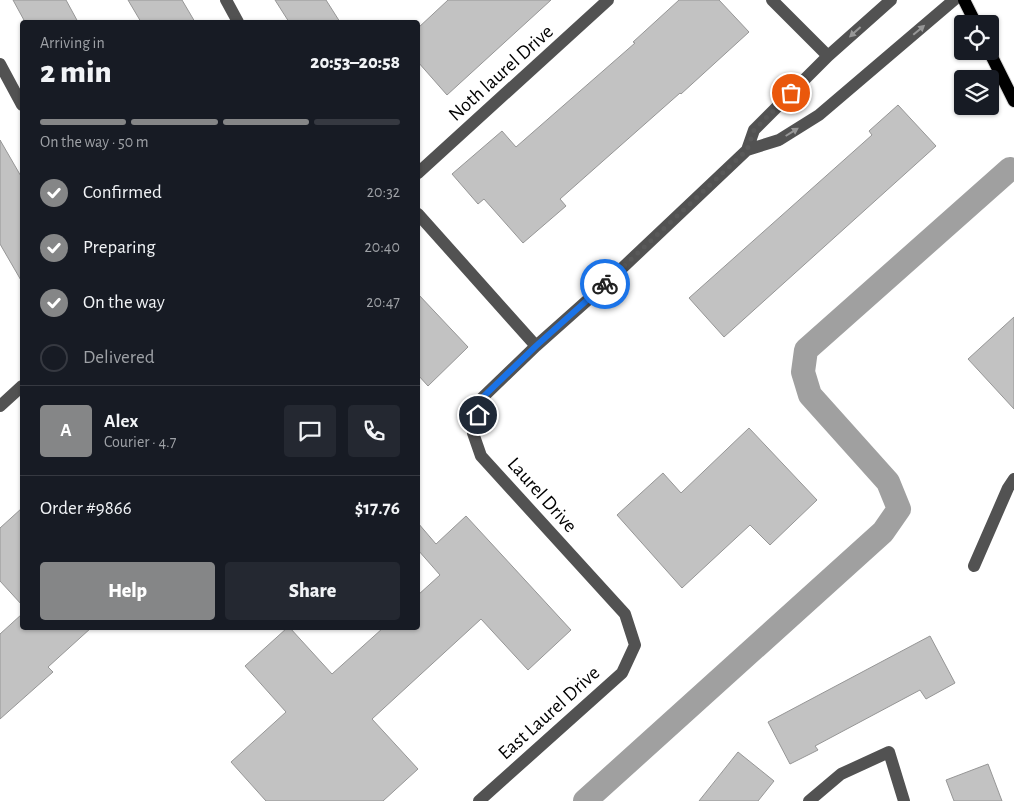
<!DOCTYPE html>
<html lang="en">
<head>
<meta charset="utf-8">
<style>
  body { margin:0; font-family:"Alegreya Sans",sans-serif; background:#242831; color:#f1f3f6; height:100vh; display:flex; flex-direction:column; font-size:19px; white-space:nowrap }
  * { box-sizing:border-box; margin:0 }
  p { font-size:16px; color:#9ea1a6 }
  .icon { flex:none; width:28px; height:28px; fill:none; stroke:currentColor; stroke-width:2; stroke-linecap:round; stroke-linejoin:round }
  .map { position:relative; flex:1; overflow:hidden }
  .panel { position:absolute; left:20px; top:20px; width:400px; height:610px; display:flex; flex-direction:column; background:#171b24; border-radius:5px; box-shadow:0 1px 4px #0004 }
  .panel>* { flex:none }
  .buttons { position:absolute; left:954px; top:15px; display:grid; gap:10px }
  .buttons a { display:grid; place-items:center; width:45px; height:45px; border-radius:5px; background:#171b24; box-shadow:0 1px 4px #0004; font-size:25px }
  .pin { position:absolute; display:grid; place-items:center; width:42px; height:42px; color:#fff; margin:-21px; border:2px solid #fff; border-radius:50%; box-shadow:0 1px 5px #0007 }
  .courier { position:absolute; display:grid; place-items:center; width:50px; height:50px; margin:-25px; border:4px solid #1a73e8; border-radius:50%; background:#fff; color:#222; box-shadow:0 1px 6px #0007 }
  .overview em { font-style:normal; font-weight:800 }
  .overview div { display:flex; flex-direction:column-reverse }
  .overview { display:flex; align-items:center; justify-content:space-between; height:85px; padding:0 20px }
  h1 { font-size:32px; font-weight:800; line-height:38px }
  .bar { display:grid; grid-template-columns:repeat(4,1fr); gap:8px 5px; align-content:center; height:60px; padding:0 20px }
  .bar i { height:6px; border-radius:4px; background:#363941 }
  .bar .current { background:#858687 }
  .bar p { grid-column:span 4 }
  .line { display:flex; align-items:center; gap:12px; padding:0 20px; border-top:1px solid #363941 }
  .line div { flex:1 }
  .round { display:grid; place-items:center; flex:none; width:52px; height:52px; border-radius:5px; background:#242831 }
  ol { padding:0 20px; list-style:none }
  li { display:flex; align-items:center; gap:15px; height:55px }
  li p { margin-inline-start:auto }
  li .icon { padding:5px; border-radius:50%; background:#858687; color:#fff; stroke-width:4 }
  li:last-child { color:#9ea1a6 }
  li i { width:28px; height:28px; border:2px solid #363941; border-radius:50% }
  .cta { display:flex; gap:10px; margin-top:auto; padding:10px 20px }
  .cta a { flex:1; height:58px; border-radius:5px; background:#858687; color:#fff; font-size:20px; font-weight:800; line-height:58px; text-align:center }
  .cta a+a { background:#242831; color:#f1f3f6 }
  .map>svg:first-child { display:block }
  .lines { fill:none; stroke-linecap:round; stroke-linejoin:round }
  .canal { stroke:#a0a0a0; stroke-width:24 }
  .building { fill:#c2c2c2; stroke:#969696 }
  .major-casing { stroke:#dbdbdb; stroke-width:14 }
  .minor { stroke:#525252; stroke-width:12 }
  .major { stroke:#000; stroke-width:12 }
  .oneway { fill:#979797 }
  .done { stroke:#595959; stroke-width:5; stroke-dasharray:0 9 }
  .route { stroke:#1a73e8; stroke-width:6 }
  .labels { text-anchor:middle; dominant-baseline:central; stroke-width:4; stroke-linejoin:round; paint-order:stroke }
  .street-label { font-size:20px; fill:#000; stroke:#fff }
</style>
</head>
<body>
<div class="map">
<svg width="1014" height="801" viewBox="0 0 1014 801">
  <rect width="100%" height="100%" fill="#fff"/>
  <g class="lines">
    <path class="canal" d="M 585,801 L 883,532 L 899,509 L 888,482 L 810,395 L 803,372 L 806,350 L 1010,169"/>
  </g>
  <path class="building" d="M 13,0 L 66,0 L 78,22 L 25,22 Z
    M 128,0 L 182,0 L 195,22 L 141,22 Z
    M 275,0 L 326,0 L 340,22 L 289,22 Z
    M 448,0 L 551,0 L 447,95 L 418,62 L 418,28 Z
    M 679,0 L 719,0 L 749,32 L 681,94 L 680,93 L 560,199 L 566,206 L 523,243 L 484,199 L 478,204 L 452,174 L 502,131 L 516,147 L 635,43 L 633,42 Z
    M 898,105 L 936,146 L 724,337 L 689,298 L 872,135 L 869,131 Z
    M 0,140 L 22,178 L 22,282 L 0,244 Z
    M 418,294 L 468,347 L 428,386 L 418,375 Z
    M 1014,317 L 1014,409 L 968,359 Z
    M 749,428 L 817,500 L 770,545 L 750,525 L 682,588 L 617,515 L 663,473 L 681,493 Z
    M 22,508 L 22,605 L 0,581 L 0,528 Z
    M 466,516 L 571,630 L 528,670 L 481,619 L 372,719 L 418,769 L 383,801 L 266,801 L 231,762 L 286,712 L 245,666 L 287,628 L 290,628 L 332,674 L 383,628 L 418,628 L 418,595 L 440,575 L 418,550 L 418,523 L 436,544 Z
    M 22,614 L 22,628 L 91,628 L 48,667 L 53,672 L 0,719 L 0,634 Z
    M 930,636 L 955,683 L 926,699 L 920,690 L 815,746 L 818,750 L 790,764 L 768,722 Z
    M 738,752 L 774,781 L 758,801 L 699,801 Z
    M 988,764 L 1002,801 L 954,801 L 946,780 Z"/>
  <g class="lines">
    <g class="major-casing">
      <path id="major" d="M 964,0 L 976,24
        M 989,51 L 1014,101"/>
    </g>
    <path class="minor" d="M 226,0 L 238,22
      M 772,0 L 828,56
      M 0,64 L 22,105
      M 747,150 L 754,130 L 828,56 L 891,0
      M 418,173 L 608,0
      M 418,214 L 536,346
      M 0,406 L 22,386
      M 974,566 L 1008,488 L 1014,479
      M 479,801 L 622,673 L 635,645 L 625,614 L 481,456 L 473,433 L 482,398 L 536,346 L 599,290 L 747,150 L 779,140 L 819,115 L 954,0
      M 809,801 L 841,774 L 889,752 L 904,801"/>
    <use href="#major" class="major"/>
  </g>
  <defs><path id="oneway-solid" d="M-6-.8H1V-3.2L6.5 0L1 3.2V.8H-6Z" transform="scale(1.25)"/></defs>
  <g class="oneway">
    <use href="#oneway-solid" transform="translate(919 30) rotate(-40)"/>
    <use href="#oneway-solid" transform="translate(855 32) rotate(138)"/>
    <use href="#oneway-solid" transform="translate(792 132) rotate(-32)"/>
  </g>
  <g class="lines">
    <path class="done" d="M 605,284 L 747,150 L 754,130 L 791,93"/>
    <path class="route" d="M 478,415 L 482,398 L 536,346 L 605,284"/>
  </g>
  <g class="labels">
    <g class="street-label">
      <text transform="translate(501 73) rotate(-42)">Noth laurel Drive</text>
      <text transform="translate(542 495) rotate(48)">Laurel Drive</text>
      <text transform="translate(549 713) rotate(-42)">East Laurel Drive</text>
    </g>
  </g>
</svg>
<div class="buttons">
<a><svg class="icon" aria-label="locate" viewBox="0 0 24 24"><circle cx="12" cy="12" r="6"/><path d="M12 2v4M12 18v4M2 12h4M18 12h4"/></svg></a>
<a><svg class="icon" aria-label="layers" viewBox="0 0 24 24"><path d="M12 4l9 5-9 5-9-5zM3 14l9 5 9-5"/></svg></a>
</div>
<div class="pin" style="left:791px;top:93px;background:#ea580c"><svg class="icon" aria-label="bag" viewBox="0 0 24 24"><path d="M5 8h14l-1 12H6zM9 8a3 3 0 0 1 6 0"/></svg></div>
<div class="pin" style="left:478px;top:415px;background:#1f2937"><svg class="icon" aria-label="home" viewBox="0 0 24 24"><path d="M3 11l9-7 9 7M6 9v11h12V9"/></svg></div>
<div class="courier" style="left:605px;top:284px"><svg class="icon" aria-label="bike" viewBox="0 0 24 24"><circle cx="6" cy="16" r="4"/><circle cx="18" cy="16" r="4"/><path d="M6 16l4-8h5l3 8M10 8l3 8H6M13 5h3"/></svg></div>
<section class="panel">
<div class="overview"><div><h1>2 min</h1><p>Arriving in</p></div><em>20:53–20:58</em></div>
<div class="bar"><i class="current"></i><i class="current"></i><i class="current"></i><i></i><p>On the way · 50 m</p></div>
<ol>
<li><svg class="icon" aria-label="check" viewBox="0 0 24 24"><path d="M5 12l5 5 9-10"/></svg>Confirmed<p>20:32</p></li>
<li><svg class="icon" aria-label="check" viewBox="0 0 24 24"><path d="M5 12l5 5 9-10"/></svg>Preparing<p>20:40</p></li>
<li><svg class="icon" aria-label="check" viewBox="0 0 24 24"><path d="M5 12l5 5 9-10"/></svg>On the way<p>20:47</p></li>
<li><i></i>Delivered</li>
</ol>
<div class="line" style="height:90px"><b class="round" style="background:#858687;color:#fff">A</b><div><b>Alex</b><p>Courier · 4.7</p></div><a class="round"><svg class="icon" aria-label="chat" viewBox="0 0 24 24"><path d="M4 5h16v11H9l-5 4z"/></svg></a><a class="round"><svg class="icon" aria-label="phone" viewBox="0 0 24 24"><path d="M5 4h4l2 5-3 2q2 4 5 5l2-3 5 2v4C11 20 4 13 5 4z"/></svg></a></div>
<div class="line" style="height:65px"><div>Order #9866</div><b>$17.76</b></div>
<div class="cta"><a>Help</a><a>Share</a></div>
</section>
</div>
</body>
</html>
